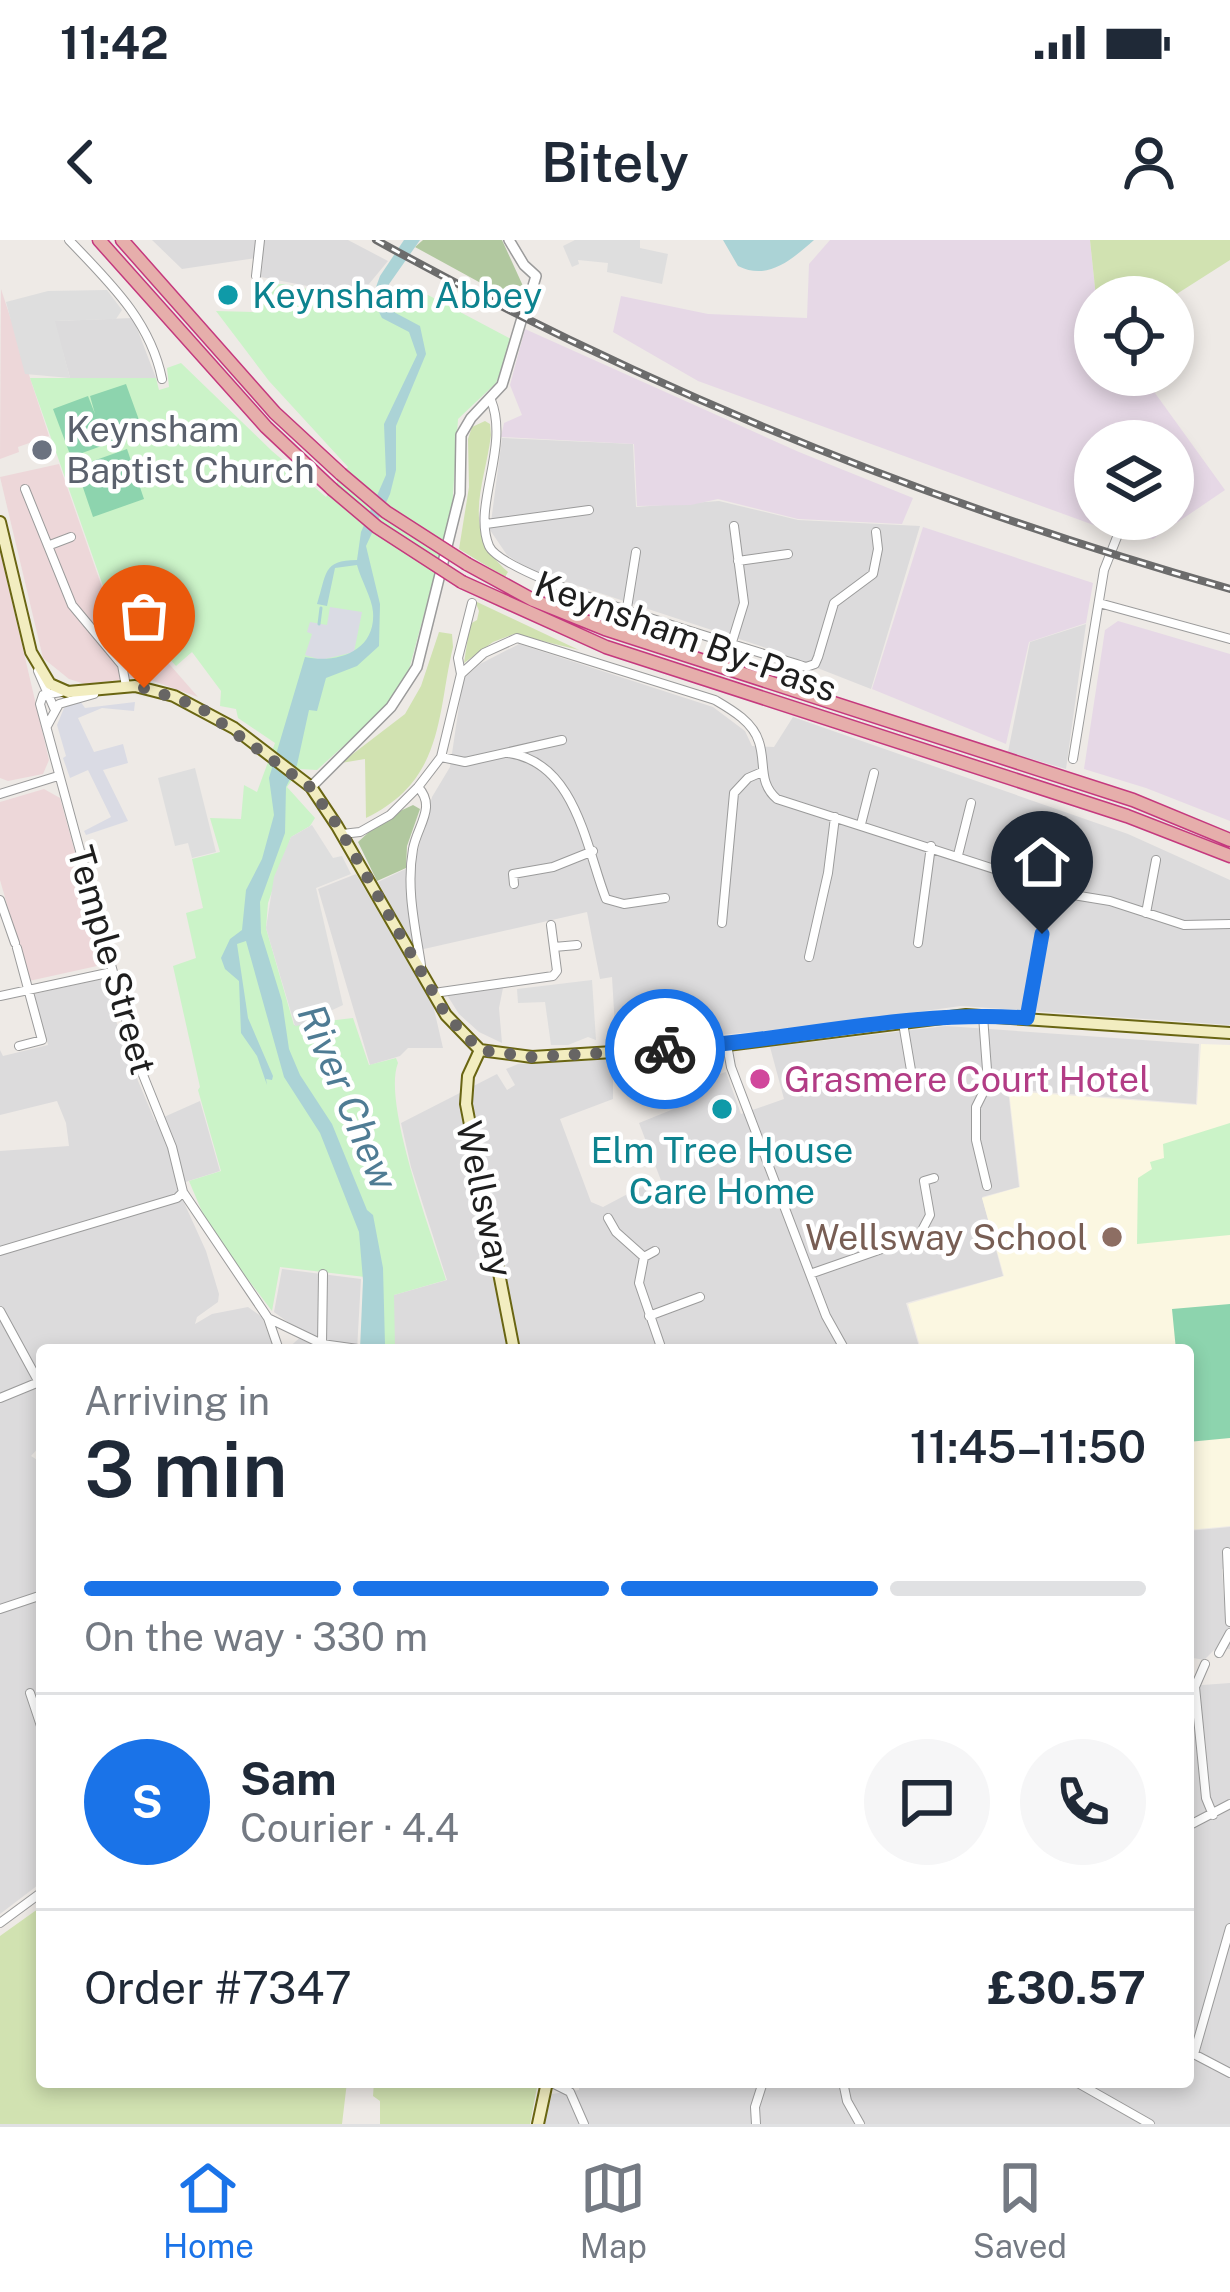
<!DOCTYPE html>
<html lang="en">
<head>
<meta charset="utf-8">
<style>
  body { margin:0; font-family:"Public Sans",sans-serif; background:#f6f6f7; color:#1f2937; height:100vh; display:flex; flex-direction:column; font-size:45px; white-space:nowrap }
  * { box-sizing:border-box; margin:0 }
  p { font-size:39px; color:#747a83 }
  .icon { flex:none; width:66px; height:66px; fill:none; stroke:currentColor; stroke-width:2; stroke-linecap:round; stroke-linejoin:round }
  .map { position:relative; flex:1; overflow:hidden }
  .sheet { position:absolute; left:36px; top:1104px; width:1158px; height:744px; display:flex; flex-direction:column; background:#fff; border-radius:12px; box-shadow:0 6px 18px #0003 }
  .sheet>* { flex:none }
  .buttons { position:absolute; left:1074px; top:36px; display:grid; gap:24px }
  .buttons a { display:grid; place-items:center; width:120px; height:120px; border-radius:50%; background:#fff; box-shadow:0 6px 18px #0003; font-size:60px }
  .pin { position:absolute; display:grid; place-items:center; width:102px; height:102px; color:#fff; margin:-123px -51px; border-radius:50% 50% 50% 0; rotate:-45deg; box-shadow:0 0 12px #0007 }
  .pin .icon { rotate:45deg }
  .courier { position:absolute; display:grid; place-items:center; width:120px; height:120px; margin:-60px; border:9px solid #1a73e8; border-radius:50%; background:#fff; color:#222; box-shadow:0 3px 15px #0007 }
  .summary em { font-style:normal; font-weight:600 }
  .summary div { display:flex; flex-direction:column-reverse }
  .summary { display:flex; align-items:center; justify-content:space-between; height:204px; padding:0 48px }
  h1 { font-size:78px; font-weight:600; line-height:90px }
  .bar { display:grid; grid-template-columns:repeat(4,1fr); gap:18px 12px; align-content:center; height:144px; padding:0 48px }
  .bar i { height:15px; border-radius:9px; background:#e0e1e3 }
  .bar .current { background:#1a73e8 }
  .bar p { grid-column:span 4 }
  .line { display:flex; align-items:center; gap:30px; padding:0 48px; border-top:3px solid #e0e1e3 }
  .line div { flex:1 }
  .round { display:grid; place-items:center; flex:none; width:126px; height:126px; border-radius:63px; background:#f6f6f7 }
  .status { display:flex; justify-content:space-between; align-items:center; height:84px; padding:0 60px; background:#fff; direction:ltr }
  .status svg { height:33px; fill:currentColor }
  header { display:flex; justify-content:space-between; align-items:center; height:156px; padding:0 48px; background:#fff; font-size:54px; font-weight:600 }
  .menu { display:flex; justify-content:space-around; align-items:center; height:168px; border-top:3px solid #e0e1e3; background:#fff; font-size:33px; color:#747a83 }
  .menu a { display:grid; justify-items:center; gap:6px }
  .menu .current { color:#1a73e8 }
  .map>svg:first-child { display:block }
  .residential { fill:#dcdbdc }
  .commercial { fill:#edd7d9 }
  .industrial { fill:#e6d8e6; fill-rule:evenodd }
  .education { fill:#fbf7e1 }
  .grass { fill:#d1e2b1 }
  .forest { fill:#b1c89f }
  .park { fill:#cbf3c8 }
  .pitch { fill:#8dd4ae }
  .parking { fill:#dedede }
  .plaza { fill:#dadbe4 }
  .water { fill:#abd3d6 }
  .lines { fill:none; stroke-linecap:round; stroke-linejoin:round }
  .stream { stroke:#abd3d6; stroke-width:3 }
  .minor-casing { stroke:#9b9b9b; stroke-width:10 }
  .tertiary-casing { stroke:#9b9b9b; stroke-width:12 }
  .secondary-casing { stroke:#696512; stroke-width:14 }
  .trunk-casing { stroke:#c5397e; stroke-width:15 }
  .minor { stroke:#fff; stroke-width:8 }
  .tertiary { stroke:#fff; stroke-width:9 }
  .secondary { stroke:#f2edc0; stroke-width:10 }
  .trunk { stroke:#e6aeab; stroke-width:12 }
  .rail-casing { stroke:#6c6c6c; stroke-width:8 }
  .rail { stroke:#fff; stroke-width:3; stroke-dasharray:9; stroke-linecap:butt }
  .trunk-bridge-casing { stroke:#c5397e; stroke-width:15; stroke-linecap:butt }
  .trunk-bridge { stroke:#e6aeab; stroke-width:12 }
  .done { stroke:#676564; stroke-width:12; stroke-dasharray:0 21.6 }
  .route { stroke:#1a73e8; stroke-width:15 }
  .culture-dot { fill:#0f9aa8; stroke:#fff; stroke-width:4.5 }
  .worship-dot { fill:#6b7280; stroke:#fff; stroke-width:4.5 }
  .hotel-dot { fill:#d1479c; stroke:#fff; stroke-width:4.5 }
  .education-dot { fill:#8d6e63; stroke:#fff; stroke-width:4.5 }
  .labels { text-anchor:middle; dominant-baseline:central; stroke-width:9; stroke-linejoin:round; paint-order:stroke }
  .culture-label { font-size:36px; fill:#0d838f; stroke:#fff; text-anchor:start }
  .worship-label { font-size:36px; fill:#5b616d; stroke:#fff; text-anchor:start }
  .street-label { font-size:36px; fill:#1e1e1e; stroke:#fff }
  .hotel-label { font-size:36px; fill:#b23c85; stroke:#fff; text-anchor:start }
  .education-label { font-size:36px; fill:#785e54; stroke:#fff; text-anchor:end }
  .water-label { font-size:39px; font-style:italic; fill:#4f7c94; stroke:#fff }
</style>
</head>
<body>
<div class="status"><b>11:42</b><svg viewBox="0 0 49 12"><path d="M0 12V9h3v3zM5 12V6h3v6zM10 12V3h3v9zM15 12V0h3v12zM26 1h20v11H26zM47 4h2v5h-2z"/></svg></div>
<header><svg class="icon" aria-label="back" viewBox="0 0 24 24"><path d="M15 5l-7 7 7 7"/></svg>Bitely<svg class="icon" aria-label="person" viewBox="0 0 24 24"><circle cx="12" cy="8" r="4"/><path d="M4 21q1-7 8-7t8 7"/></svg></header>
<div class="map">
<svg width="1230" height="1884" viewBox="0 0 1230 1884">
  <rect width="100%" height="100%" fill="#eeeae6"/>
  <path class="residential" d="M 152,0 L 348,0 L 388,21 L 359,56 L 261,37 L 263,17 L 182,29 Z
    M 133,78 L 156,138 L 70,138 L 54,81 Z
    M 502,198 L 633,204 L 636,267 L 719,261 L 798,280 L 920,286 L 871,449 L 769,409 L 530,330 L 507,315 L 490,290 Z
    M 1086,384 L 1066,529 L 1008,512 L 1030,402 Z
    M 519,404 L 713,467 L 745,491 L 752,506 L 774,507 L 793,477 L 1128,594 L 1230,640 L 1230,785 L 961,766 L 798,788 L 616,804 L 612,737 L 600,739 L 587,672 L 415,711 L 378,642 L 414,625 L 432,557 L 450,527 L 463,439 L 480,424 Z
    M 356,634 L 433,765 L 443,808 L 408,808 L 400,816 L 370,825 L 318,649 Z
    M 105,738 L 122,803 L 155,881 L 200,861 L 220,931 L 176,945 L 206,1011 L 219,1054 L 218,1062 L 197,1077 L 195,1084 L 212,1074 L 248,1067 L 262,1077 L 274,1110 L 42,1110 L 42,1204 L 31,1216 L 42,1223 L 42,1642 L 0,1674 L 0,911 L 69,906 L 66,883 L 57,861 L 0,875 L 0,810 L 3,816 L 48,805 L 34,754 Z
    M 503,748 L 499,768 L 502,803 L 479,792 L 459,774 L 447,755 Z
    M 946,786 L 1199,804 L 1196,864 L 1008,849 L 1019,947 L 982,957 L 1003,1036 L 906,1063 L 920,1110 L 394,1108 L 394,1055 L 447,1040 L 411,927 L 401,883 L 497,834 L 507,850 L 515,845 L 506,829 L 518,824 L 613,819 L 613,859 L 560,879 L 591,962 L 603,967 L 639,948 L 662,943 L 639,883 L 681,866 L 675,848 L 726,832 L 741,874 L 784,859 L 770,807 Z
    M 282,1029 L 361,1039 L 357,1110 L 286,1110 L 304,1094 L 274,1072 Z
    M 1230,1287 L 1230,1327 L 1222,1329 L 1224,1359 L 1230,1359 L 1230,1409 L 1214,1410 L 1204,1420 L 1188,1417 L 1188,1291 Z
    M 1188,1426 L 1189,1446 L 1230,1443 L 1230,1884 L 544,1884 L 552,1854 L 579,1850 L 579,1842 L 1188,1842 Z"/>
  <path class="commercial" d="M 1,49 L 49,196 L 18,207 L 19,212 L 0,219 Z
    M 59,224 L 102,347 L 198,457 L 142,437 L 85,444 L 69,439 L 43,418 L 0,237 Z
    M 0,311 L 49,520 L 43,534 L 8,541 L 0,538 Z
    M 44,549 L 60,558 L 106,724 L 29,741 L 0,640 L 0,562 Z"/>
  <path class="industrial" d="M 830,0 L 1090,0 L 1096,57 L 1095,135 L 1142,135 L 1225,250 L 1153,299 L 1102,288 L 698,141 L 613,92 L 621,56 L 708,74 L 807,78 L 809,24 ZM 1095,201 L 1173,201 L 1173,279 L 1095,279 Z
    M 525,89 L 799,212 L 913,258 L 902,284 L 798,279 L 718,259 L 691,265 L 637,266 L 634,204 L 501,197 L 504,183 L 522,175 L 510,145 Z
    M 923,287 L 1093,343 L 1086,383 L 1029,402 L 1006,504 L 872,449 Z
    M 1118,381 L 1230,414 L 1230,581 L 1146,548 L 1084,529 L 1105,390 Z"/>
  <path class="education" d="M 1201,804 L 1230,805 L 1230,1286 L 1188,1290 L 1188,1110 L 921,1110 L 908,1064 L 1004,1036 L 982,958 L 1020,947 L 1009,851 L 1197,865 Z"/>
  <path class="grass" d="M 1090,0 L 1230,0 L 1230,20 L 1172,57 L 1096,57 Z
    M 485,181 L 490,184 L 491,195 C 484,249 460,290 508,332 L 505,337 L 459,309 L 469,247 L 468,199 L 472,187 Z
    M 475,361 L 579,410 L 514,394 L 493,402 L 464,423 L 470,384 L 477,380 L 479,371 Z
    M 439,392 L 452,394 L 453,407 C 437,473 445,540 366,578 L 365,519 L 341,523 L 405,474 L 421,446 Z
    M 42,1666 L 42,1842 L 347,1842 L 342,1884 L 0,1884 L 0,1696 Z
    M 374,1842 L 538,1842 L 530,1884 L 380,1884 L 380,1861 L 373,1856 Z"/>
  <path class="forest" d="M 423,0 L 502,0 L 523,46 L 523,66 L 415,7 Z
    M 413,565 L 420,569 L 407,606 L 406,628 L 377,641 L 358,602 L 383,579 Z"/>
  <path class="park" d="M 284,44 L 355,59 L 390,52 L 428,55 L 513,100 L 496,143 L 458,179 L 452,270 L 406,441 L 392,462 L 317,530 L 300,529 L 287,547 L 315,578 L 310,586 L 291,597 L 268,663 L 266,688 L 294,785 L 353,778 L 369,825 L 396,818 L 398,823 C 382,863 432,994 446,1040 L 394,1055 L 395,1108 L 384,1107 L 382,1039 L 280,1027 L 272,1071 L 209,988 L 189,941 L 221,931 L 198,850 L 200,847 L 173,726 L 196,718 L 186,673 L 203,668 L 192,619 L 220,612 L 210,578 L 241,579 L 244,545 L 257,552 L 275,503 L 238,478 L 236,469 L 220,466 L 221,451 L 192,412 L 176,426 L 103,346 L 30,138 L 156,138 L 159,150 L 169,147 L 167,128 L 181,123 L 272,211 L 326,257 L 348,227 L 269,141 L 216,71 L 254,72 L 256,45 Z
    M 1230,883 L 1230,995 L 1137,1004 L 1138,938 L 1152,929 L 1150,922 L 1164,918 L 1163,904 Z"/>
  <path class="pitch" d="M 126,144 L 143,191 L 71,217 L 53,169 L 88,156 L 95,174 L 90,156 Z
    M 127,209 L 144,259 L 93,277 L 76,227 Z
    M 1230,1064 L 1230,1198 L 1188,1202 L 1188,1110 L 1176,1110 L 1172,1069 Z"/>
  <path class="parking" d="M 575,0 L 640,0 L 640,8 L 668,14 L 662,44 L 607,32 L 608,23 L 578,20 L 579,24 L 572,27 L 563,6 Z
    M 107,50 L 122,70 L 116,79 L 55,81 L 70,138 L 25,134 L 6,62 L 48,51 Z
    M 195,528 L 216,612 L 192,618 L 188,603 L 175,606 L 158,538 Z
    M 312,585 L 333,618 L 342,616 L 351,634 L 316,648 L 343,765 L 324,774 L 324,782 L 295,786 L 266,688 L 274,637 L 291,597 Z
    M 592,740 L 596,800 L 588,797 L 568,805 L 551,805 L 545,762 L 518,763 L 517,749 Z"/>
  <path class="plaza" d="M 330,367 L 362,372 L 354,412 L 321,420 L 305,415 L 312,394 L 307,392 L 310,382 L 327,385 Z
    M 80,461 L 85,468 L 135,462 L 134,471 L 102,468 L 78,478 L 94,512 L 123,504 L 128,523 L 103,530 L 128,581 L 86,595 L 84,591 L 111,577 L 88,530 L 70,538 L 63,518 L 66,516 L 57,485 L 64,468 Z"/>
  <path class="water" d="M 404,0 L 420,0 L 387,47 L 384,61 L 390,70 L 420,86 L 426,114 L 396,186 L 396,230 L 390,254 L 366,306 L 380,364 L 379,406 L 357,426 L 326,438 L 317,471 L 309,470 L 297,525 L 286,547 L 285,593 L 260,662 L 261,693 L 282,761 L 289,809 L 300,835 L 332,884 L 367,970 L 373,975 L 383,1028 L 385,1104 L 383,1110 L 360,1110 L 363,1040 L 359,992 L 320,893 L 284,837 L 246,701 L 237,704 L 248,778 L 273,836 L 272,840 L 266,839 L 267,845 L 257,816 L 241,793 L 239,741 L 225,729 L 221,718 L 230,699 L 242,690 L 246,650 L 262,619 L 274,575 L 269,538 L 305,417 C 337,424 376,411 373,372 C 372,358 361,340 357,325 L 335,328 L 327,366 L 317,364 C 327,334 322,320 357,320 L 361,292 L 386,235 L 384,184 L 417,115 L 409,92 L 382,78 L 372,58 L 380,36 Z
    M 723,0 L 814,0 C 791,20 768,41 738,26 Z"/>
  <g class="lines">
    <path class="stream" d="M 319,384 L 321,368"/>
    <g class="minor-casing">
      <path id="minor" d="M 69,0 C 109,42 150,80 162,139
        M 256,36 L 260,0
        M 491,160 C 510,207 472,266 489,306 C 504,340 758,411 806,427 L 815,424 L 818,417 L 834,363 L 873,334 L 878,309 L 876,292
        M 25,249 L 72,365 L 122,425 L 126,446
        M 486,284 L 589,270
        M 50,305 L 71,297
        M 738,321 L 788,314
        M 1099,363 L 1230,399
        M 627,368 L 636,312
        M 732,402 L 744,363 L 734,286
        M 38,431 L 54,468
        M 461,434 L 484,413 L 517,398 L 715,460 C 732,470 753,482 759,502 C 766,523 758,543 777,559 L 1047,646
        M 61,452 L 43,455 L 40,464 L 137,820 L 172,907 L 183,952
        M 47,486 L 59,464 L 94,454
        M 508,513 C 576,522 586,608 606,659 L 624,664 L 665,658
        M 441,517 L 465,522 L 562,500
        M 1073,519 L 1104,330 L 1117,297
        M 418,547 C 437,567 417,586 413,609 C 406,648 415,686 421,725
        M 0,554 L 58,536
        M 861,584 L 874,533
        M 342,594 L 360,592 L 390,575 L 418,547 L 441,517 L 461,434 L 458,418 L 472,363
        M 958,615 L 971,563
        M 514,644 L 513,634 L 553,627 L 593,611
        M 1049,651 L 1110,661 L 1184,685 L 1230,684
        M 0,660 L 15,703
        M 1146,673 L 1156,620
        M 722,683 L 734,553 L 748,538 L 762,532
        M 918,703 L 931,606
        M 554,707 L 577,705
        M 17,708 L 42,800 L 19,806
        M 809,717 L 828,633 L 835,577
        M 434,753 L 553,736 L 557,731 L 551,685
        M 0,756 L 112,732
        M 983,776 L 988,843 L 976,867 L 976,900 L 987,946
        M 1027,779 L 1049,651 L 1047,646 L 1064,581
        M 903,783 L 914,848
        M 727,805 L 731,827 L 826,1076 L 845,1110
        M 183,952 L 268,1078 L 279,1110
        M 608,978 L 616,992 L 644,1017 L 639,1043 L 662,1110
        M 0,1011 L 177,958 L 183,952
        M 644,1017 L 655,1011
        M 810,1034 L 919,996 L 930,975 L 924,941 L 934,938
        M 0,1071 L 42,1148
        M 649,1076 L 700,1057
        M 270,1079 L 322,1104 L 365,1110
        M 322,1104 L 323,1034
        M 0,1158 L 39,1142
        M 1227,1312 L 1230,1382
        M 0,1369 L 42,1355
        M 1219,1413 L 1230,1393
        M 1205,1424 L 1195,1447 L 1206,1558 L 1213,1575
        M 30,1453 L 42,1489
        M 1188,1586 L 1230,1564
        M 0,1683 L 42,1652
        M 1188,1811 L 1230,1833
        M 1194,1814 L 1230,1688
        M 550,1842 L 570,1852 L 584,1884
        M 843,1842 L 847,1861 L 860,1884
        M 1076,1842 L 1150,1884
        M 756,1884 L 755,1867 L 763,1842"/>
    </g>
    <g class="tertiary-casing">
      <path id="tertiary" d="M 509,0 L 524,25 L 536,36 L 527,66
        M 311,547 L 391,467 L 417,427 L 460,254 L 461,195 L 471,178 L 502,145 L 522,78"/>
    </g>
    <g class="secondary-casing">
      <path id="secondary" d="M 0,282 L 31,412 L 50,444 L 68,452 L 135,446 L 174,456 L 234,488 L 311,547 L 337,586 L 446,775 L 480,810 L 532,817 L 727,805 L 966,775 L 1230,793
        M 480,810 L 468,836 L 466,864 L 514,1110
        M 538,1884 L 547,1842"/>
    </g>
    <g class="trunk-casing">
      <path id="trunk" d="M 99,0 L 266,187 L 332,249
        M 122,0 L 275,173 L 341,234
        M 467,324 L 533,360 L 605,389 L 1133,560 L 1230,600
        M 462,342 L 606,407 L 1127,576 L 1230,616"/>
    </g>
    <use href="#minor" class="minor"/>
    <use href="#tertiary" class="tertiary"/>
    <use href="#secondary" class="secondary"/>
    <use href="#trunk" class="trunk"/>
    <g class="rail-casing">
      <path id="rail" d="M 376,0 C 646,149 933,265 1230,349"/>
    </g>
    <use href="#rail" class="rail"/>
    <g class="trunk-bridge-casing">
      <path id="trunk-bridge" d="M 341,234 L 386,272 L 467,324
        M 332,249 L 377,287 L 462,342"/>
    </g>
    <use href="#trunk-bridge" class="trunk-bridge"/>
  </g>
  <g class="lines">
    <path class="done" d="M 144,448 L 198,466 L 310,547 L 338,586 L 446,775 L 480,810 L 532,817 L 665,809"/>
    <path class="route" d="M 665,809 C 785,802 907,769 1027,778 L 1042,694"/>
  </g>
  <g class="culture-dot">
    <circle cx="228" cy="55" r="12"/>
    <circle cx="722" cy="869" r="12"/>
  </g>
  <circle class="worship-dot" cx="42" cy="210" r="12"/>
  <circle class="hotel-dot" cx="760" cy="839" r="12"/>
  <circle class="education-dot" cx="1112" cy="997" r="12"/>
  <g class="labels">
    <g class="culture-label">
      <text x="252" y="55">Keynsham Abbey</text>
      <text x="722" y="910" text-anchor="middle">Elm Tree House<tspan x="722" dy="41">Care Home</tspan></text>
    </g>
    <g class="worship-label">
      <text x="66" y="189">Keynsham<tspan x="66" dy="41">Baptist Church</tspan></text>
    </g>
    <g class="street-label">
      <text transform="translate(686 396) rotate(20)">Keynsham By-Pass</text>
      <text transform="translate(112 720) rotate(74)">Temple Street</text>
      <text transform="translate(485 959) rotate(78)">Wellsway</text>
    </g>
    <g class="hotel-label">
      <text x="784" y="839">Grasmere Court Hotel</text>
    </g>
    <g class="education-label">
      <text x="1088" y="997">Wellsway School</text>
    </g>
    <g class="water-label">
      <text transform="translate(348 857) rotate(67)">River Chew</text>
    </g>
  </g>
</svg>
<div class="buttons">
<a><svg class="icon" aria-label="locate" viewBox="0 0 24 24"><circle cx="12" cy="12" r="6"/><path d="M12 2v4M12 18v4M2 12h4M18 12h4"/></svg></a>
<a><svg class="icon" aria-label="layers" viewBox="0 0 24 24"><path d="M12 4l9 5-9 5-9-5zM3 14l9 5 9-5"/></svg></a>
</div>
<div class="pin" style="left:144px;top:448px;background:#ea580c"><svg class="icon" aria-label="bag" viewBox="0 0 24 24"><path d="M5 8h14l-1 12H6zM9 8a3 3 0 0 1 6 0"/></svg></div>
<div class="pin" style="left:1042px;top:694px;background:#1f2937"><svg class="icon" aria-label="home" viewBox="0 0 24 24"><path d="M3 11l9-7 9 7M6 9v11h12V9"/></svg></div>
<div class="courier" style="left:665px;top:809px"><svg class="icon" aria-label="bike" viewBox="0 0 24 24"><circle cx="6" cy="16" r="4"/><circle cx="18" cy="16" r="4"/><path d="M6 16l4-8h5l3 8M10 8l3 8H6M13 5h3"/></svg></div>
<section class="sheet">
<div class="summary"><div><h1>3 min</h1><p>Arriving in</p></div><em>11:45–11:50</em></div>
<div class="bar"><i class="current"></i><i class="current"></i><i class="current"></i><i></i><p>On the way · 330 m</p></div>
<div class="line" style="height:216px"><b class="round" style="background:#1a73e8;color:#fff">S</b><div><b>Sam</b><p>Courier · 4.4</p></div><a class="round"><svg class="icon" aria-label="chat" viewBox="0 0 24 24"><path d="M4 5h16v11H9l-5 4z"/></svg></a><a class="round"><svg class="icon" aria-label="phone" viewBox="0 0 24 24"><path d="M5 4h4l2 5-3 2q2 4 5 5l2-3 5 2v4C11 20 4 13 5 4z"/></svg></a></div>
<div class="line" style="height:156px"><div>Order #7347</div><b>£30.57</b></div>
</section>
</div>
<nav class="menu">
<a class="current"><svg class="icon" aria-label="home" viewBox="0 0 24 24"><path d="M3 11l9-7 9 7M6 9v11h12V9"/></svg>Home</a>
<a><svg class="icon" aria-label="map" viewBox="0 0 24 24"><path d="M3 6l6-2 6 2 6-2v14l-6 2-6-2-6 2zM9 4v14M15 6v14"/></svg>Map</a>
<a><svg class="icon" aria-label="saved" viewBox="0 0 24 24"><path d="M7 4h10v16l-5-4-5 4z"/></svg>Saved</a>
</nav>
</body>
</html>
